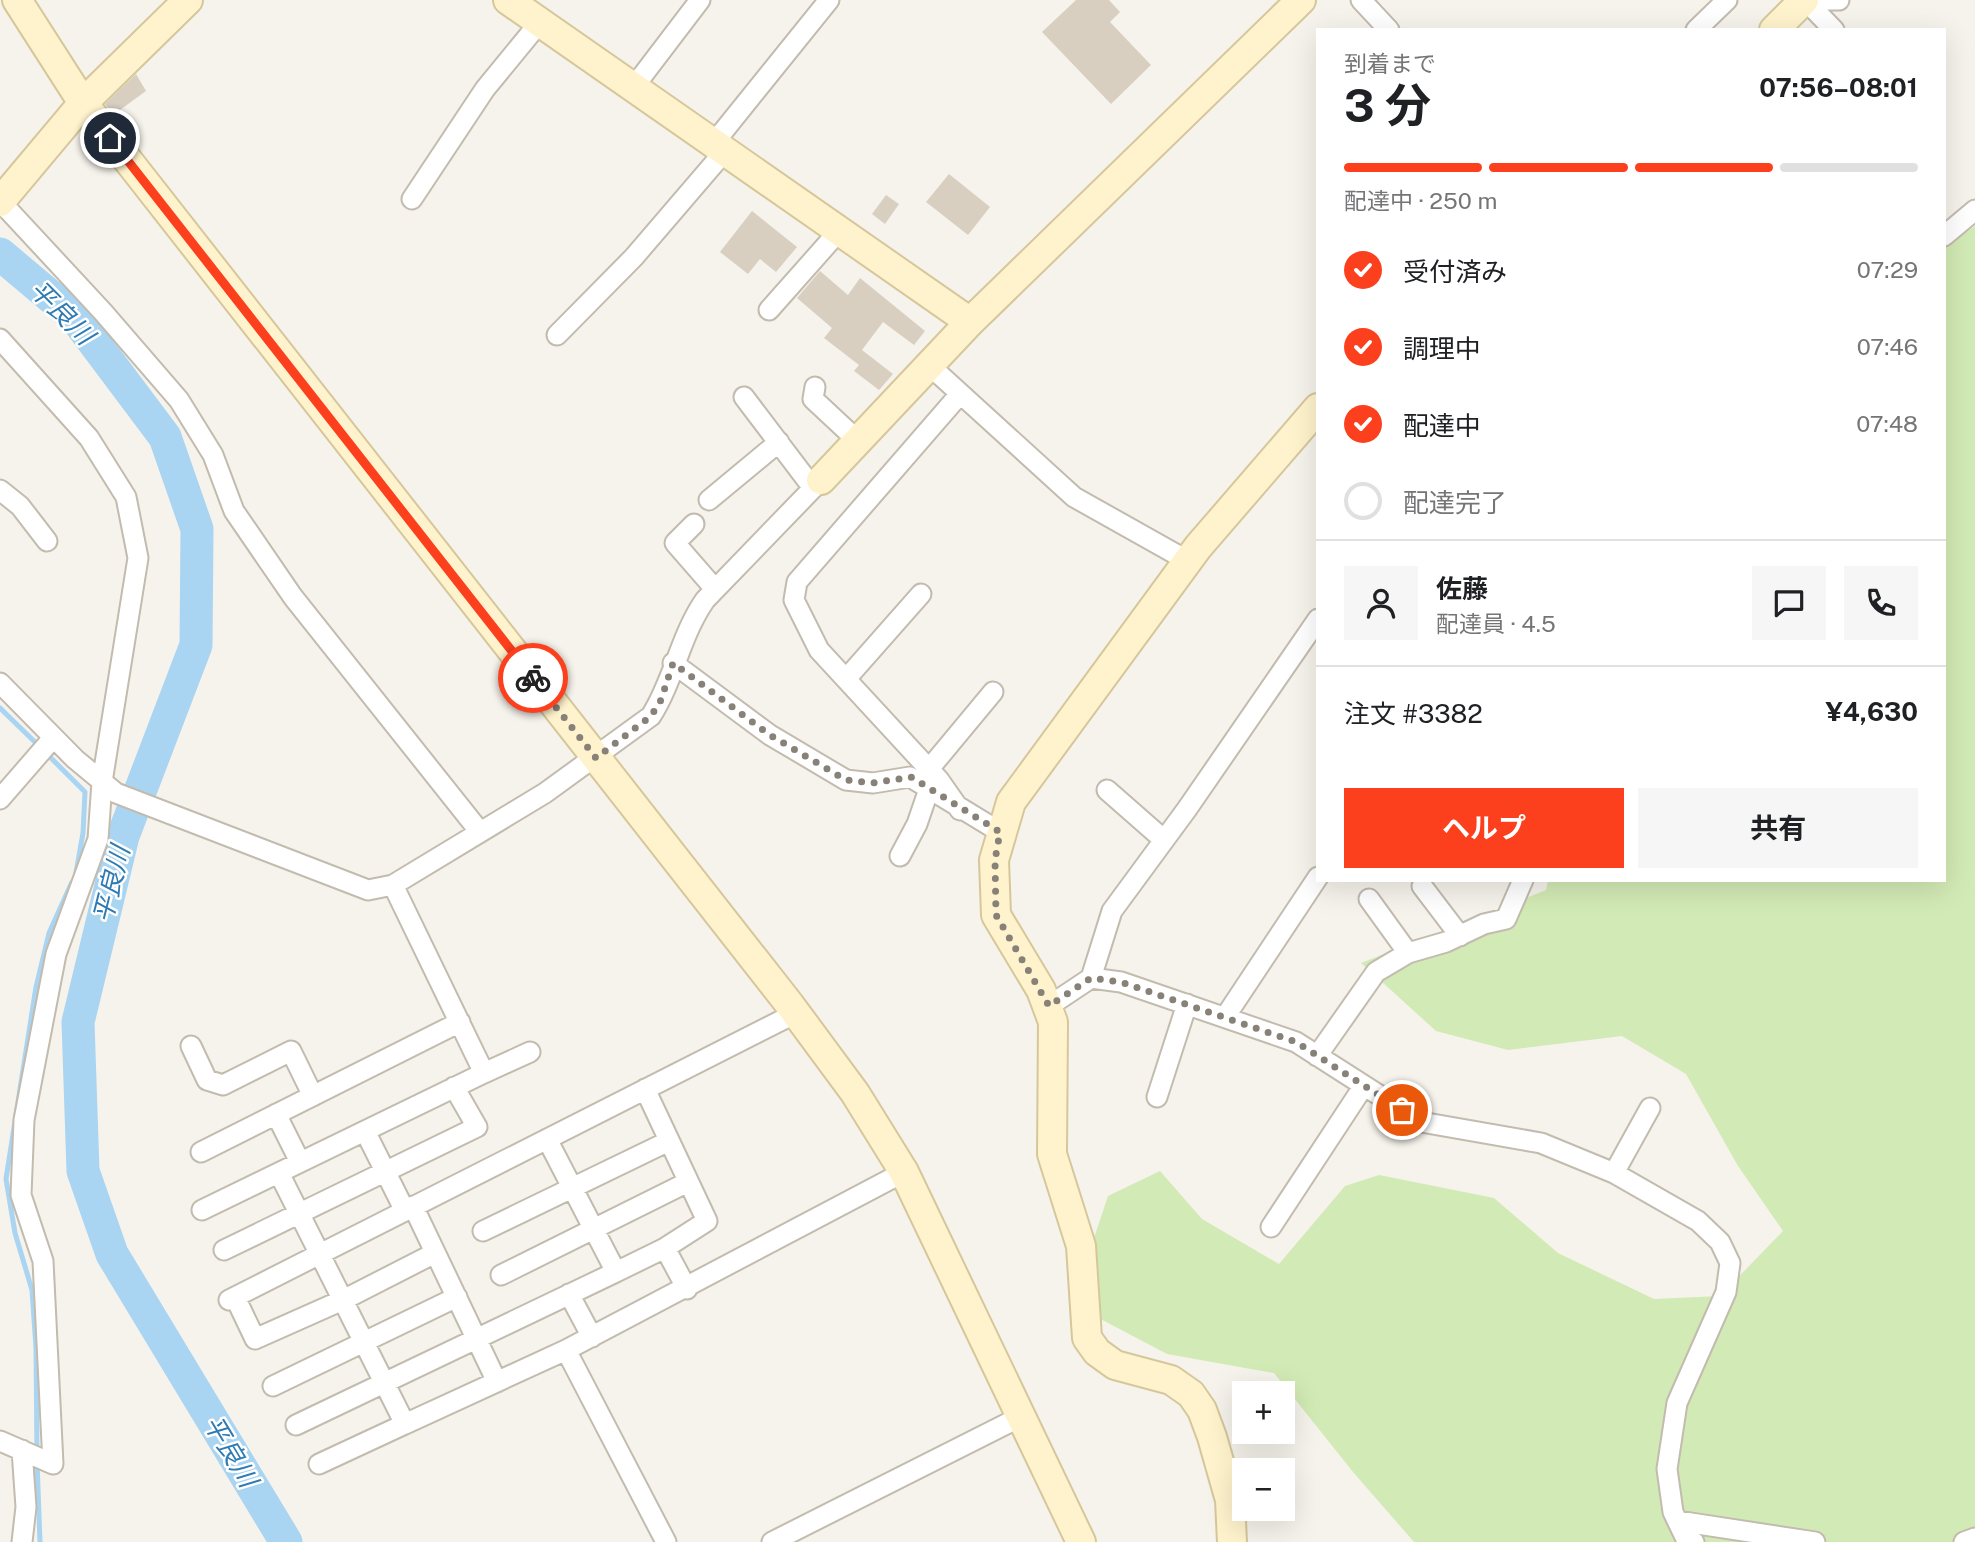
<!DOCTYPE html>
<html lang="ja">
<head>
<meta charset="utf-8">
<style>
  body { margin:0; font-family:"Public Sans","Noto Sans JP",sans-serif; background:#f6f6f6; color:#202124; height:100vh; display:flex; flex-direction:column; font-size:26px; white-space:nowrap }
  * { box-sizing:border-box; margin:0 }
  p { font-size:23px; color:#757577 }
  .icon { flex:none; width:38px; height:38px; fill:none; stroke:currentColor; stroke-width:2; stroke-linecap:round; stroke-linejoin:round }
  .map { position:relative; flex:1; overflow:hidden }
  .panel { position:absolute; left:1316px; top:28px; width:630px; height:854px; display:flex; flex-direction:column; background:#fff; border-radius:0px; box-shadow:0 7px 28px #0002 }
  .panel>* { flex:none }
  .controls { position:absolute; left:1232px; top:1381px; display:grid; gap:14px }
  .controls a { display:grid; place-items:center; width:63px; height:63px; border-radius:0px; background:#fff; box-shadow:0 7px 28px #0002; font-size:35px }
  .pin { position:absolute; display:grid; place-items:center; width:60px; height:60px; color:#fff; margin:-30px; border:4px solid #fff; border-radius:50%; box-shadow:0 2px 7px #0007 }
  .courier { position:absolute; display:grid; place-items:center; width:70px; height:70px; margin:-35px; border:5px solid #fc3f1d; border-radius:50%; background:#fff; color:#222; box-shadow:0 2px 9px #0007 }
  .head em { font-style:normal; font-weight:700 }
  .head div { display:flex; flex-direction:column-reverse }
  .head { display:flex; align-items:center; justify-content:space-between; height:119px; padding:0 28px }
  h1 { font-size:46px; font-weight:700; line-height:52px }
  .bar { display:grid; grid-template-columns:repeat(4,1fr); gap:10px 7px; align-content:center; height:84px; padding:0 28px }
  .bar i { height:9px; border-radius:5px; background:#e0e0e0 }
  .bar .on { background:#fc3f1d }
  .bar p { grid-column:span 4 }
  .line { display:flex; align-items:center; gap:18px; padding:0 28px; border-top:2px solid #e0e0e0 }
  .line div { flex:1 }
  .round { display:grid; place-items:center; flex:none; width:74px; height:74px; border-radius:0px; background:#f6f6f6 }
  ol { padding:0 28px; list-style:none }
  li { display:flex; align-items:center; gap:21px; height:77px }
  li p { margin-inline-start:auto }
  li .icon { padding:7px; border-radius:50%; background:#fc3f1d; color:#fff; stroke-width:4 }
  li:last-child { color:#757577 }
  li i { width:38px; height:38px; border:4px solid #e0e0e0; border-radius:50% }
  .primary-button { display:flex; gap:14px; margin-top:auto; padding:14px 28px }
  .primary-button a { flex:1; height:80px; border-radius:0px; background:#fc3f1d; color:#fff; font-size:28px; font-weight:700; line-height:80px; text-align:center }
  .primary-button a+a { background:#f6f6f6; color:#202124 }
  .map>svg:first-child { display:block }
  .green { fill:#d2eab5 }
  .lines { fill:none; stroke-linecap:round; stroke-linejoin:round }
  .stream { stroke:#a9d4f2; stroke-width:5 }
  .river { stroke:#a9d4f2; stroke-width:33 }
  .building { fill:#d8cfc1 }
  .street-casing { stroke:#c2bbae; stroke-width:23 }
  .secondary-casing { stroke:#d6c79b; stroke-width:32 }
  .street { stroke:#fff; stroke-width:19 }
  .secondary { stroke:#fff3cd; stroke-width:28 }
  .done { stroke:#878178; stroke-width:7; stroke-dasharray:0 12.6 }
  .route { stroke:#fc3f1d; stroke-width:9 }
  .labels { text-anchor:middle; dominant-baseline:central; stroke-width:5; stroke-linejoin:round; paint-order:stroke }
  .water-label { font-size:26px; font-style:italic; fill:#2e7ab2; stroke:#fff }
</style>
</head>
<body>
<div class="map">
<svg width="1975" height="1542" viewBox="0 0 1975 1542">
  <rect width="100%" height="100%" fill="#f6f3ec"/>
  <path class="green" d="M 1975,226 L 1975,1542 L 1414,1542 L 1353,1472 L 1274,1373 L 1167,1354 L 1093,1315 L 1093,1241 L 1108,1196 L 1160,1171 L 1202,1219 L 1279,1264 L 1345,1186 L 1379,1175 L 1494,1198 L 1558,1253 L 1654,1299 L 1720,1296 L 1783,1231 L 1738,1166 L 1686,1074 L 1622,1036 L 1508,1050 L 1436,1031 L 1361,963 L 1546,890 L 1548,880 L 1944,880 L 1944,247 Z"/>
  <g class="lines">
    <path class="stream" d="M 0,708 L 39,746
      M 46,753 L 85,792 L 83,833 L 76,873
      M 37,1452 L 36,1348 L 32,1290 L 15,1233 L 6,1179 L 36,987 L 49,933 L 72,882
      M 37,1461 L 40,1542"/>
    <path class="river" d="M 0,254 L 75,317 L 165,437 L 197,529 L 196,645 L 123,836 L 78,1022 L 83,1171 L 112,1254 L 286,1542"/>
  </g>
  <path class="building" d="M 1076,0 L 1109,0 L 1120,12 L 1110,22 L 1151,65 L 1111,104 L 1042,32 Z
    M 136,74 L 146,91 L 113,115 L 105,104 Z
    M 949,174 L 990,207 L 968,235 L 926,202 Z
    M 886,195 L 899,204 L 885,224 L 872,214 Z
    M 752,211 L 797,247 L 776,272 L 760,259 L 748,274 L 720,252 Z
    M 820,271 L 848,295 L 860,278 L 925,331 L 914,345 L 883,322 L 862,350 L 893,374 L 879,390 L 854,371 L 859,365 L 824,338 L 832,328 L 797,298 Z"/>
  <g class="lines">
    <g class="street-casing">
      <path id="street" d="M 1361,0 L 1389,30
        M 1805,0 L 1834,30
        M 1828,0 L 1839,0
        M 1696,30 L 1727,0
        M 633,88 L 700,0
        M 713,144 L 829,0
        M 412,199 L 485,89 L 540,22
        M 0,201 L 103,312 L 179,400 L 213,455 L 234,511 L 293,597 L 480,832
        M 1944,236 L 1975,210
        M 769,310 L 839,231
        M 557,335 L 634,257 L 724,152
        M 0,339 L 89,438 L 126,497 L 138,558 L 102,782 L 98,839 L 56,954 L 24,1120 L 21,1195 L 43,1261 L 53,1464 L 0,1441
        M 929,365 L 1074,497 L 1188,561
        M 815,387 L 813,399 L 858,441
        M 744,397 L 813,488
        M 0,490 L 20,506 L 47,541
        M 709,500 L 779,442
        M 694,524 L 675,543 L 715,589
        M 673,663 L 770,735 L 846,780 L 873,783 L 910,777 L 1000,832
        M 846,679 L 921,594
        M 0,683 L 75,759 L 116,793 L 368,890 L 393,885 L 545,793 L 651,716 C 674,680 680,636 705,600 L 821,480
        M 929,769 L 993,692
        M 1107,790 L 1164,840
        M 0,799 L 53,738
        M 960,810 L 939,780 L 819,650 L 794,600 L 797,582 L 960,394
        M 900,856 L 917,824 L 929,789
        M 1422,886 L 1460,936
        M 1369,899 L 1408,953
        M 1091,978 L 1121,982 L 1296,1042 L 1421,1122 L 1541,1143 L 1614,1173 L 1698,1221 L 1720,1242 L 1730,1263 L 1726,1292 L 1677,1403 L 1667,1469 L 1673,1512 L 1685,1537 L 1694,1542
        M 1049,1006 L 1091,978 L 1112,911 L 1187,809 L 1318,619
        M 1225,1017 L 1318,877
        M 191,1046 L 207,1080 L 223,1085 L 291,1051 L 313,1096
        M 1317,1056 L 1376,972 L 1408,953 L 1446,942 L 1484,924 L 1506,919 L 1523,880
        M 484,1073 L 530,1052
        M 645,1089 L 707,1221 L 665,1248
        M 1157,1097 L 1187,1004
        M 276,1114 L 300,1162
        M 365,1131 L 405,1211
        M 201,1152 L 460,1022
        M 279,1173 L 405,1424 L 566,1350
        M 1614,1173 L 1650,1108
        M 413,1206 L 497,1382
        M 202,1210 L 484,1073 L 393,885
        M 1271,1227 L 1363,1087
        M 483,1231 L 669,1141
        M 224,1250 L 477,1127 L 454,1087
        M 616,1272 L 665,1248 L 687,1289
        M 501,1275 L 688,1182
        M 569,1294 L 592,1337
        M 235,1297 L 255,1339 L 345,1299 L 435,1253
        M 229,1300 L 796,1013
        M 273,1386 L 457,1297
        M 296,1425 L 616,1272 L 547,1139
        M 22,1450 L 26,1507 L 22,1542
        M 319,1464 L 405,1424
        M 1678,1521 L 1815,1542
        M 666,1542 L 566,1350 L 904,1172
        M 772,1542 L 1022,1416
        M 1964,1542 L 1975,1538"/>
    </g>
    <g class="secondary-casing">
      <path id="secondary" d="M 188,0 L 83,103 L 790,1005 L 855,1093 L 904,1172 L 1081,1542
        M 508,0 L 970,322
        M 1774,30 L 1804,0
        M 0,202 L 83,103 L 17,0
        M 821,480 L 970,322 L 1301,0
        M 1232,1542 L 1230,1500 L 1212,1437 L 1202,1410 L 1191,1394 L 1171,1380 L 1115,1365 L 1097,1352 L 1087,1338 L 1081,1246 L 1052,1154 L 1053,1022 L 1041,990 L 996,915 L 994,860 L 1011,802 L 1198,547 L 1318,408"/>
    </g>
    <use href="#street" class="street"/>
    <use href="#secondary" class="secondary"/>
  </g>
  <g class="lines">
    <path class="done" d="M 533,678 L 596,758 L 651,716 L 661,700 L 673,663 L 770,735 L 846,780 L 873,783 L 911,777 L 1000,832 L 995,860 L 996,915 L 1049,1006 L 1091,978 L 1121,982 L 1296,1042 L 1402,1110"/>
    <path class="route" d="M 110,138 L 533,678"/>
  </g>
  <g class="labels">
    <g class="water-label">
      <text transform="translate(62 312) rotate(45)">平良川</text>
      <text transform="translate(111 884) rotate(-76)">平良川</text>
      <text transform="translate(231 1451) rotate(59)">平良川</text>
    </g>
  </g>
</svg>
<div class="controls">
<a>+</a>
<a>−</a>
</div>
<div class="pin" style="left:1402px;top:1110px;background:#ea580c"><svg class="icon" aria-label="bag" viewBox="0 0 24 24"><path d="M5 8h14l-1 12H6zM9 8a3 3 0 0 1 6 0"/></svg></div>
<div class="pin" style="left:110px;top:138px;background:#1f2937"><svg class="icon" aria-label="home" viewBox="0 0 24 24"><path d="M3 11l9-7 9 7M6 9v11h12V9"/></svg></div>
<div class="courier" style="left:533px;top:678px"><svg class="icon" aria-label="bike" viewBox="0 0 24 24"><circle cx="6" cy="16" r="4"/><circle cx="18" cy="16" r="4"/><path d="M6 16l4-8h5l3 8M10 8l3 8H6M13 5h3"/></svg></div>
<section class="panel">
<div class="head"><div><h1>3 分</h1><p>到着まで</p></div><em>07:56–08:01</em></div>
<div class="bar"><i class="on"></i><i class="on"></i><i class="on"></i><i></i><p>配達中 · 250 m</p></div>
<ol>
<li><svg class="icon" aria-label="check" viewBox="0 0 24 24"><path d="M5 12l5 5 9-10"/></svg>受付済み<p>07:29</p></li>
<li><svg class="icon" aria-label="check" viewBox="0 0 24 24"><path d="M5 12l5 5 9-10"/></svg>調理中<p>07:46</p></li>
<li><svg class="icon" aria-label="check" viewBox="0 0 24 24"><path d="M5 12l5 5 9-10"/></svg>配達中<p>07:48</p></li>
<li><i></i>配達完了</li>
</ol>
<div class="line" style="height:126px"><a class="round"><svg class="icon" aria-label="person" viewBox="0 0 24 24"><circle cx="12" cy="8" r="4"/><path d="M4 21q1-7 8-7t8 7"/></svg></a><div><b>佐藤</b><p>配達員 · 4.5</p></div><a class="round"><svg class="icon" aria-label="chat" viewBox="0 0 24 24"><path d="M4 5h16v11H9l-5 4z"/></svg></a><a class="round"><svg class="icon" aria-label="phone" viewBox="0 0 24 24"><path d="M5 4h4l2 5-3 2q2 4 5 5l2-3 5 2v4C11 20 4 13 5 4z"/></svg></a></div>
<div class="line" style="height:91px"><div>注文 #3382</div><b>¥4,630</b></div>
<div class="primary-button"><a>ヘルプ</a><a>共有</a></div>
</section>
</div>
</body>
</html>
